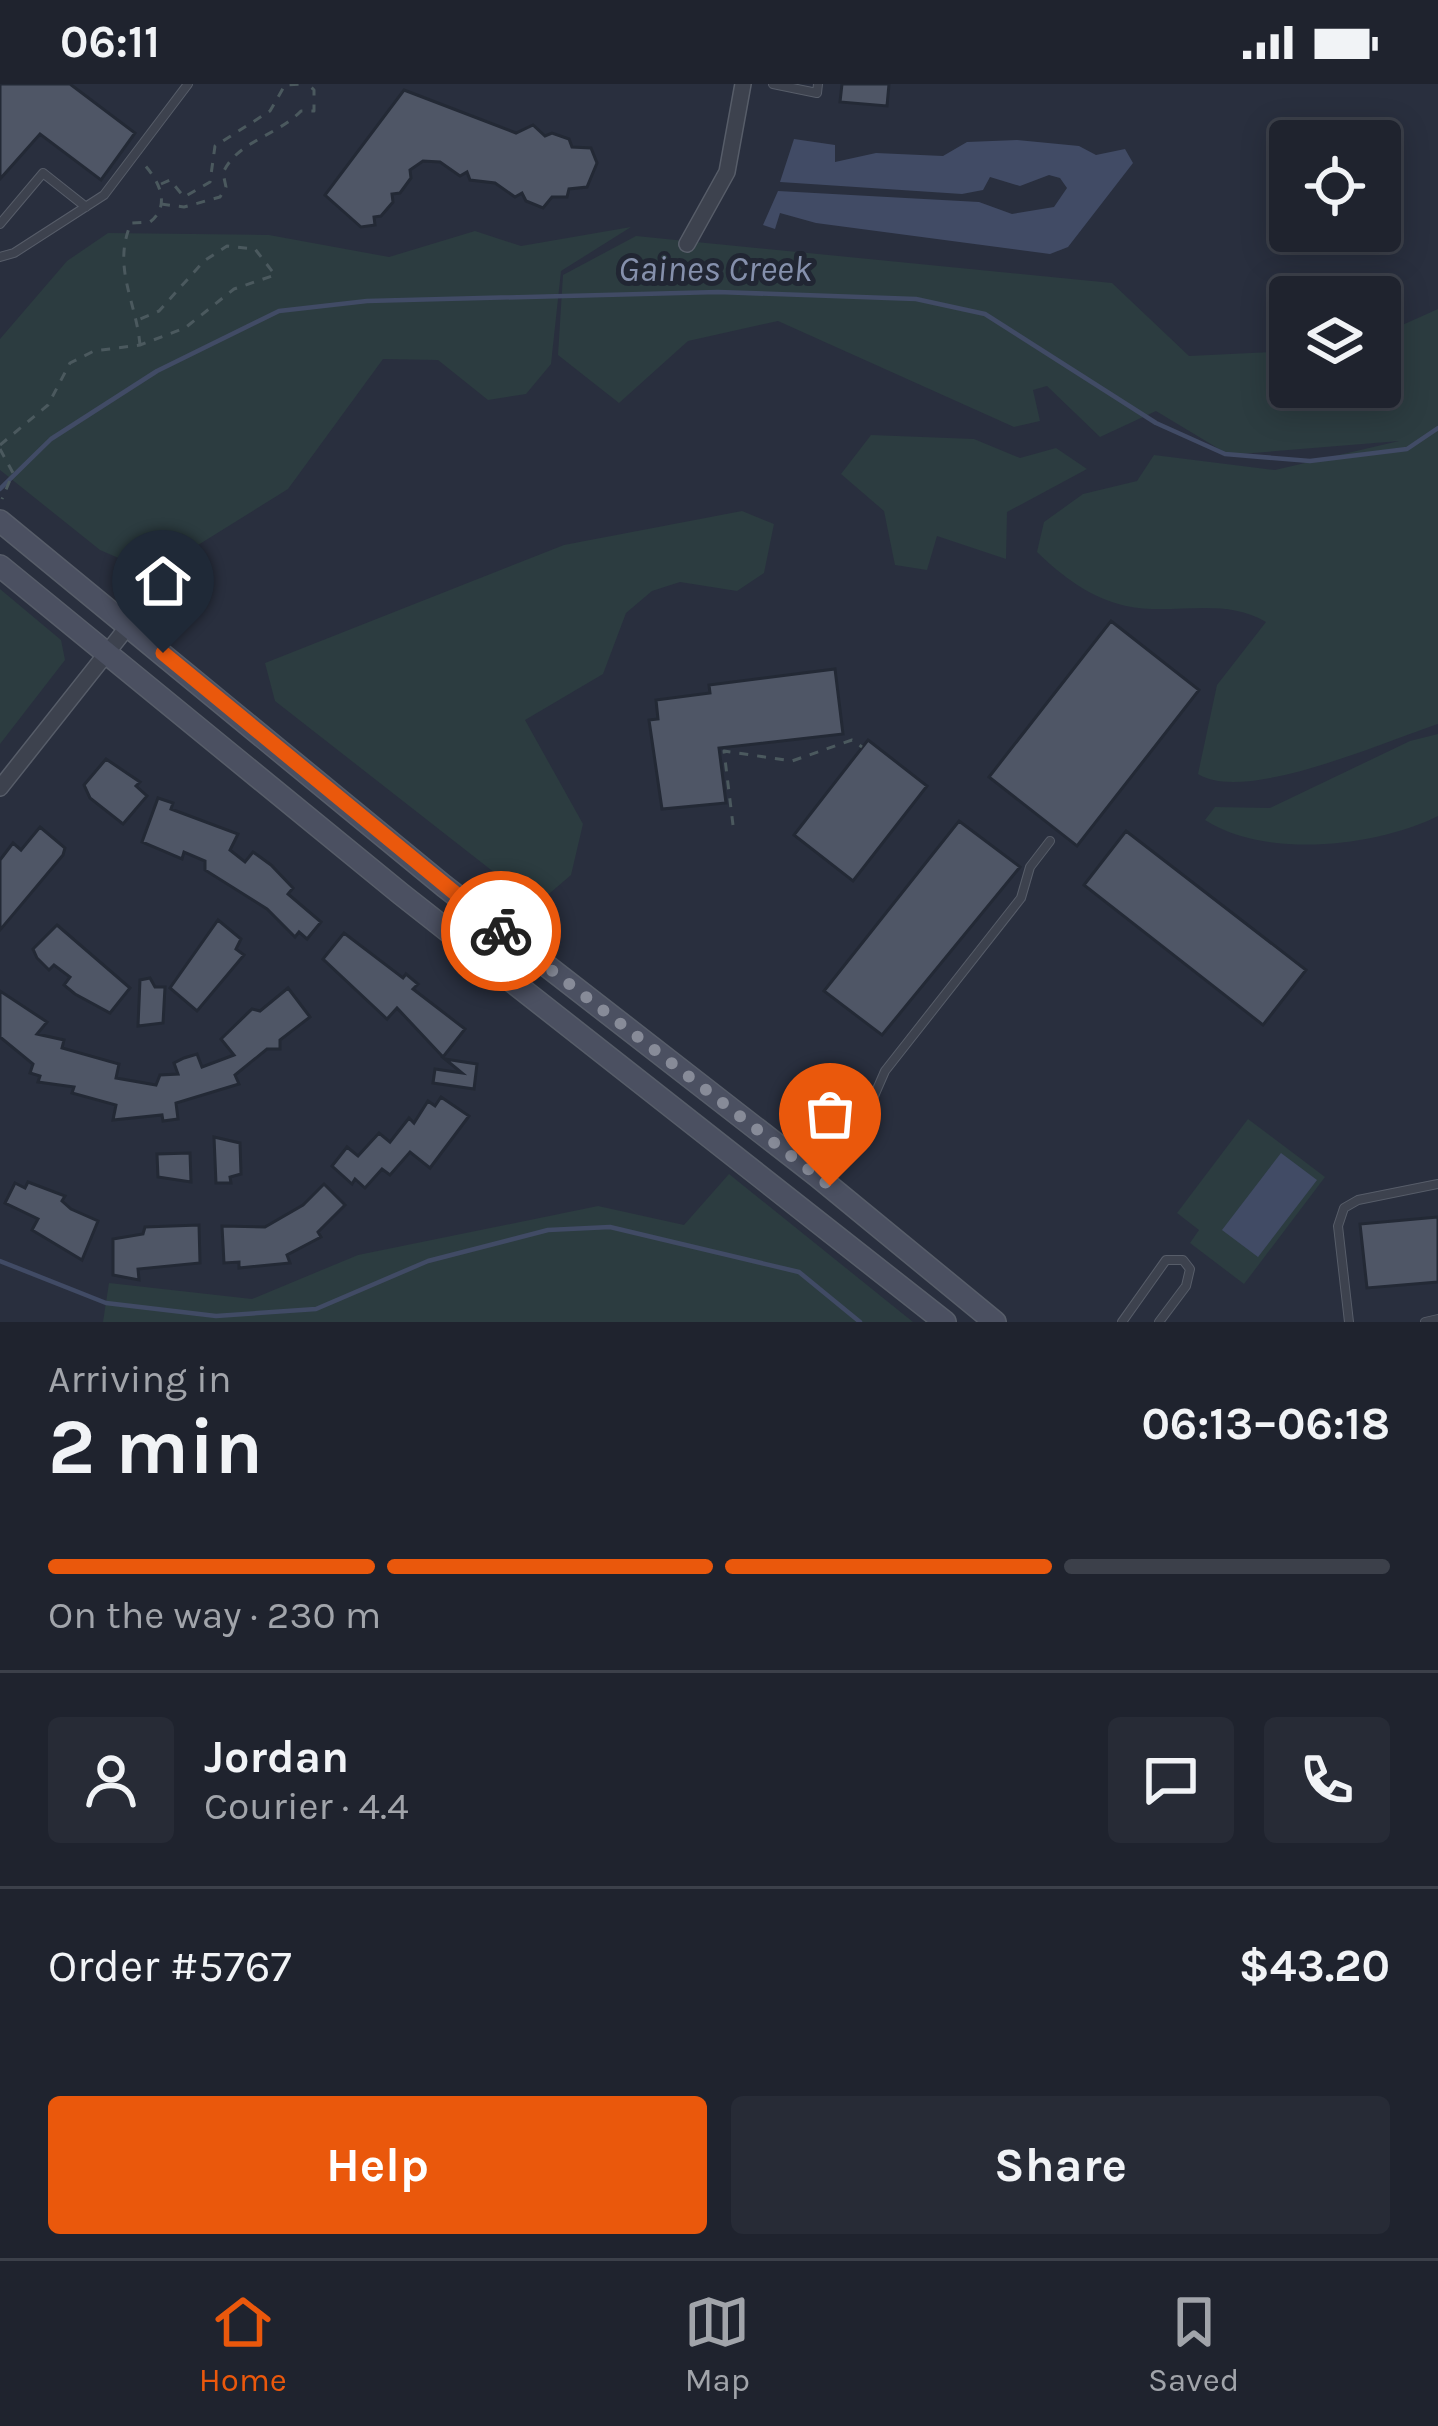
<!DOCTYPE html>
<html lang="en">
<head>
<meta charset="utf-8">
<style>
  body { margin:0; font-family:Karla,sans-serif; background:#272b36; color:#f1f3f6; height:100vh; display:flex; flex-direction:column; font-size:45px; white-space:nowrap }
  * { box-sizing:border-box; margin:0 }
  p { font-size:39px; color:#a1a4aa }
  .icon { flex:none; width:66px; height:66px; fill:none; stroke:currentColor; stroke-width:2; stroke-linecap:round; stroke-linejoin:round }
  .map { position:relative; height:1238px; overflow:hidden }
  .panel { display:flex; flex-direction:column; background:#1f232e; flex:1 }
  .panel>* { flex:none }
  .tools { position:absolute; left:1269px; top:36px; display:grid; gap:24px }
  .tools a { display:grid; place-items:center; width:132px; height:132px; border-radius:12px; background:#1f232e; box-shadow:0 6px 30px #0003,0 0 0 3px #3c404a; font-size:60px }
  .pin { position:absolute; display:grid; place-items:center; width:102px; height:102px; color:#fff; margin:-123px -51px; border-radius:50% 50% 50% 0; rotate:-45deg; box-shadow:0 0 12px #0007 }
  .pin .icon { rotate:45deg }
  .courier { position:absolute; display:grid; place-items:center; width:120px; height:120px; margin:-60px; border:9px solid #ea580c; border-radius:50%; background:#fff; color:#222; box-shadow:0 3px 15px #0007 }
  .summary em { font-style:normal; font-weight:700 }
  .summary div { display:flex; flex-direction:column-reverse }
  .summary { display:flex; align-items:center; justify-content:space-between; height:204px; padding:0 48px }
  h1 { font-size:78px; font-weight:700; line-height:90px }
  .bar { display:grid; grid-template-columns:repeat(4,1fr); gap:18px 12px; align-content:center; height:144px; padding:0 48px }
  .bar i { height:15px; border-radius:9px; background:#3c404a }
  .bar .current { background:#ea580c }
  .bar p { grid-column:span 4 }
  .line { display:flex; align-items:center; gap:30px; padding:0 48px; border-top:3px solid #3c404a }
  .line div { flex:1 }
  .round { display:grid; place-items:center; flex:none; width:126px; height:126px; border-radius:12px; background:#272b36 }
  .button { display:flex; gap:24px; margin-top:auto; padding:24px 48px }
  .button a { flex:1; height:138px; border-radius:12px; background:#ea580c; color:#fff; font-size:48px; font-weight:700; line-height:138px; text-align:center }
  .button a+a { background:#272b36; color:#f1f3f6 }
  .status { display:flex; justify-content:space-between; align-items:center; height:84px; padding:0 60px; background:#1f232e; direction:ltr }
  .status svg { height:33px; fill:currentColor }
  .dock { display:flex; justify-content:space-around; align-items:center; height:168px; border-top:3px solid #3c404a; background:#1f232e; font-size:33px; color:#a1a4aa }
  .dock a { display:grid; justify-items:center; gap:6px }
  .dock .current { color:#ea580c }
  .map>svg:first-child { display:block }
  .green { fill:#2c3c40 }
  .water { fill:#414b65 }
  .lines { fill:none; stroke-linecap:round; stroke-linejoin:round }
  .stream { stroke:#414b65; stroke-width:4.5 }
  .building { fill:#4f5666; stroke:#232935; stroke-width:3 }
  .service-casing { stroke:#575d69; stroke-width:10 }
  .minor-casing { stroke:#575d69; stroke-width:18 }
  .secondary-casing { stroke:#575d69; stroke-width:24 }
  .path { stroke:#4b595e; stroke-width:3; stroke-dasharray:9 9; stroke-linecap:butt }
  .service { stroke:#3d424e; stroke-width:8 }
  .minor { stroke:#3d424e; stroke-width:15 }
  .secondary { stroke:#4b5061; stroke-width:21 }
  .done { stroke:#878b98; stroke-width:12; stroke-dasharray:0 21.6 }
  .route { stroke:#ea580c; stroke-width:15 }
  .labels { text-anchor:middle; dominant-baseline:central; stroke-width:10; stroke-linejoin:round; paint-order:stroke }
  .water-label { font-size:36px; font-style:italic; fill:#8590ac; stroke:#212633 }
</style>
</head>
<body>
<div class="status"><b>06:11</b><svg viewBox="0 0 49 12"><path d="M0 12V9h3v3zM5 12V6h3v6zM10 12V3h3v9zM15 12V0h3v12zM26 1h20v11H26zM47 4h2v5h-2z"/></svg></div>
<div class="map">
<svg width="1438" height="1238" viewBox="0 0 1438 1238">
  <rect width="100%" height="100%" fill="#292f3e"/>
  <path class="green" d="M 631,143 L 561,187 L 551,280 L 526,310 L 488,316 L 438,276 L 383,275 L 288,405 L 153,489 L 100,466 L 0,386 L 0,255 L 67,177 L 108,149 L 269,151 L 389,173 L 475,147 L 521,162 Z
    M 636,152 L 1112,199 L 1189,272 L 1290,267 L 1290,303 L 1351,312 L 1380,303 L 1380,251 L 1438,225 L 1438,640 C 1386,657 1245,720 1198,690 L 1217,601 L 1266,538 C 1223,512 1173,532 1126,522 C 1090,514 1062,492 1037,468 L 1044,438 L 1083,410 L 1137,397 L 1154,371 L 1275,386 L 1399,357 L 1229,371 L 1156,327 L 1100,353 L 1047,302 L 1033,306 L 1040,337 L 1014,343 L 778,237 L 688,257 L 619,319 L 558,271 L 563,191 Z
    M 871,351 L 974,355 L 1020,374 L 1056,364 L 1087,385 L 1007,428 L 1006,475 L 937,452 L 927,486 L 895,481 L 884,427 L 841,390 Z
    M 742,427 L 774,440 L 764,489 L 737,507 L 680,498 L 652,507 L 626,529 L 603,590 L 525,636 L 583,740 L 571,791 L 536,821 L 275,617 L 265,579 L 564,461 Z
    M 0,505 L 61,556 L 65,576 L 0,660 Z
    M 1438,650 L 1438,732 C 1376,763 1265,775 1205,736 L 1215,723 L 1270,724 L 1410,657 Z
    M 1248,1035 L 1325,1093 L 1244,1200 L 1190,1159 L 1199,1146 L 1177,1129 Z
    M 729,1090 L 913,1238 L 103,1238 L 109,1199 L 252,1215 L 358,1171 L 598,1122 L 684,1141 Z"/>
  <path class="water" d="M 794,55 L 835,61 L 835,78 L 876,69 L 943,72 L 967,58 L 1017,56 L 1079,62 L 1096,71 L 1125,65 L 1133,79 L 1068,163 L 1050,170 L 816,139 L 780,129 L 775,145 L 763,141 L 778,107 L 979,118 L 1012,130 L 1054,123 L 1067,104 L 1060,94 L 1049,91 L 1020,102 L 990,93 L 983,106 L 962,110 L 780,98 Z
    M 1281,1069 L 1317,1096 L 1258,1173 L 1222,1146 Z"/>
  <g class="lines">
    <path class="stream" d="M 0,405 L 51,355 L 157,287 L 279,227 L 367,217 L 718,208 L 916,215 L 985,230 L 1156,339 L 1225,370 L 1310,377 L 1407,365 L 1438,344
      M 0,1177 L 106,1219 L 216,1232 L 316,1225 L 428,1177 L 548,1146 L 610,1143 L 799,1188 L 860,1238"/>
  </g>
  <path class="building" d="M 0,0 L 70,0 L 135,49 L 101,96 L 40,50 L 0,95 Z
    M 842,0 L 889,0 L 887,22 L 840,18 Z
    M 404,6 L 516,49 L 533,41 L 545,52 L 552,49 L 569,55 L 572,63 L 591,64 L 597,79 L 587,103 L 569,105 L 567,113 L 552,113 L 543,124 L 526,117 L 522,109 L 515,113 L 495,99 L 470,96 L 467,88 L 460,92 L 440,78 L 423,77 L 410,86 L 411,94 L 400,109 L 392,110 L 393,118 L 381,132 L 374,133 L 375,141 L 361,143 L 325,111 Z
    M 1111,537 L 1199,606 L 1077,762 L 989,693 Z
    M 835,585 L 843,650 L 719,664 L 726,719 L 662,725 L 649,636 L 658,635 L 656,616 L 710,609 L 709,601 Z
    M 868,656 L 927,702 L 853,797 L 794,751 Z
    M 106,675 L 140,698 L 136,702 L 147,712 L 123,740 L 90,714 L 84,701 Z
    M 158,714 L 173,719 L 171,725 L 238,750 L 230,766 L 245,778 L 253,768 L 271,781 L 293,804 L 288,810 L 321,838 L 307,855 L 299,848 L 295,853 L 267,825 L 205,786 L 205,777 L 184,768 L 182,775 L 142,758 Z
    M 959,737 L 1020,783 L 882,951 L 824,907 Z
    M 40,743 L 65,764 L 63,771 L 0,846 L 0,776 L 13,759 L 21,766 Z
    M 1126,747 L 1306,886 L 1263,941 L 1084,801 Z
    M 218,836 L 241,855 L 236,865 L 244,871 L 197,927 L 170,904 Z
    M 57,841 L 130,904 L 110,929 L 75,910 L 64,901 L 70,893 L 54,881 L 49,886 L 37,874 L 33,865 Z
    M 344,849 L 403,894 L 406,890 L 418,900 L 413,905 L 465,945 L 443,973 L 397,924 L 387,935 L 323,875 Z
    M 150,894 L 155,903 L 165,903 L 163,939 L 138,942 L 140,896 Z
    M 288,904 L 310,933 L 280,956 L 280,965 L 267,965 L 235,991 L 239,1000 L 176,1019 L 178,1035 L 163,1037 L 162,1031 L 113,1036 L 116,1021 L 72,1009 L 74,1003 L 38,998 L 40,992 L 30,989 L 33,980 L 0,953 L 0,907 L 47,938 L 37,950 L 64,956 L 62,964 L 119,980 L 116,994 L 156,1001 L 160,991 L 178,990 L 174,979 L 184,974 L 197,970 L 202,983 L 234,971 L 221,955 L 252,925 L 260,927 Z
    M 445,975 L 477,980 L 474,1005 L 433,999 L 435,985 L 462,989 Z
    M 441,1013 L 469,1032 L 430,1084 L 410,1068 L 390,1091 L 382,1085 L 365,1104 L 355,1095 L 352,1100 L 332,1082 L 347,1063 L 358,1072 L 379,1049 L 390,1058 L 409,1034 L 414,1039 L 428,1017 L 435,1022 Z
    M 214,1053 L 240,1059 L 241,1090 L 230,1093 L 231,1099 L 216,1099 Z
    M 190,1069 L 191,1098 L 158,1093 L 157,1070 Z
    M 28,1098 L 65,1112 L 62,1117 L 71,1125 L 98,1137 L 82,1176 L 32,1146 L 38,1135 L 5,1119 L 15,1099 L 25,1104 Z
    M 324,1100 L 345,1121 L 318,1148 L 321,1153 L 287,1171 L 290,1179 L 239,1184 L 239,1178 L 224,1179 L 222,1142 L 265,1143 L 303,1121 Z
    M 1438,1133 L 1438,1198 L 1367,1204 L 1360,1140 Z
    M 199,1141 L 200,1179 L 138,1185 L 139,1196 L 113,1191 L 113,1155 L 143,1150 L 145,1143 Z"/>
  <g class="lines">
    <g class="service-casing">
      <path id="service" d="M 773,0 L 817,9 L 818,0
        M 0,140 L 43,89 L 86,123
        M 0,173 L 14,169 L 104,111 L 188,0
        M 871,1019 L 885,987 L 1021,814 L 1030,783 L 1050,757
        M 1122,1238 L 1166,1176 L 1183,1176 L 1190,1185 L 1186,1202 L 1159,1238
        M 1349,1238 L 1338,1142 L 1344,1124 L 1358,1116 L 1438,1100
        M 1425,1238 L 1438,1235"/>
    </g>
    <g class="minor-casing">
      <path id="minor" d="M 687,160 L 727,88 L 743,0
        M 0,704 L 129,541"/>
    </g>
    <g class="secondary-casing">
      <path id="secondary" d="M 0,437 L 444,802 L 816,1091 L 995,1238
        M 0,482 L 401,810 L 945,1238"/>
    </g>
    <path class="path" d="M 161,100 L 170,96 L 184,113 L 210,98 L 215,62 L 270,27 L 285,1 L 303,0
      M 161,120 L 184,123 L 220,113 L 226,103 L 223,89 C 237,57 277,52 301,27 L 314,27 L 314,6 L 308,0
      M 140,261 C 136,216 112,184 131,139 L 150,138 C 173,120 157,93 140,76
      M 0,361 L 48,321 L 70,279 L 94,267 L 140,261 L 185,244 L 234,205 L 275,191 L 255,165 L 227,162 L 204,177 L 159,227 L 138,236
      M 0,365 L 13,389 L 2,415
      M 733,741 L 724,667 L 792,677 L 852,656 L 862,663"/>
    <use href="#service" class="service"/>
    <use href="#minor" class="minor"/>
    <use href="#secondary" class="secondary"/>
  </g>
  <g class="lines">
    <path class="done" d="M 501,847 L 830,1102"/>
    <path class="route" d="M 163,569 L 501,847"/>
  </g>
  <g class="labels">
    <g class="water-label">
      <text x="715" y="185">Gaines Creek</text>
    </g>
  </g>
</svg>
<div class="tools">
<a><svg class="icon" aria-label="locate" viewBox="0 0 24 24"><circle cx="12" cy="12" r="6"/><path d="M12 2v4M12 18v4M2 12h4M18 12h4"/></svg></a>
<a><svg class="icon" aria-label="layers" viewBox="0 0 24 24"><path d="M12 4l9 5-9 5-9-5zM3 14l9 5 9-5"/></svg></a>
</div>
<div class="pin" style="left:830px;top:1102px;background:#ea580c"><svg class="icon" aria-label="bag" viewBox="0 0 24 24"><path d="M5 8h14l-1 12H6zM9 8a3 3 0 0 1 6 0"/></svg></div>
<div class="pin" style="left:163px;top:569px;background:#1f2937"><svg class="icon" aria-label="home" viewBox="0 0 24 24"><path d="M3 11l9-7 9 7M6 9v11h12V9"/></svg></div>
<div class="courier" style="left:501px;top:847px"><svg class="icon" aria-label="bike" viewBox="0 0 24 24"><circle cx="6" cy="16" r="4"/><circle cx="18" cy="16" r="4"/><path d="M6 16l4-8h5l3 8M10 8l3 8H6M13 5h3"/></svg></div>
</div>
<section class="panel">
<div class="summary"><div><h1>2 min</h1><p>Arriving in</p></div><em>06:13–06:18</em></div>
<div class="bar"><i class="current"></i><i class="current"></i><i class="current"></i><i></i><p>On the way · 230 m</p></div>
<div class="line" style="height:216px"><a class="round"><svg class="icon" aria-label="person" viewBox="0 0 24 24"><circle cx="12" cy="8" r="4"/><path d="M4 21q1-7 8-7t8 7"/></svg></a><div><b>Jordan</b><p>Courier · 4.4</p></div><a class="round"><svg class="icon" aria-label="chat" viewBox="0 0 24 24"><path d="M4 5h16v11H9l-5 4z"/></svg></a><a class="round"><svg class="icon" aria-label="phone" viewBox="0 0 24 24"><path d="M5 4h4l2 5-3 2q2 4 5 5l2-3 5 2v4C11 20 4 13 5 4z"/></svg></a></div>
<div class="line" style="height:156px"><div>Order #5767</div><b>$43.20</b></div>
<div class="button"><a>Help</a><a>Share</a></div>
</section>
<nav class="dock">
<a class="current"><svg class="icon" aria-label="home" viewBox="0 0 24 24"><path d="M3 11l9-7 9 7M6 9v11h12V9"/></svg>Home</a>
<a><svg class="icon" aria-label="map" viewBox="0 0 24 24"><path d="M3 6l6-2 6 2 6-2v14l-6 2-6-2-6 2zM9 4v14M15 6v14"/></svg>Map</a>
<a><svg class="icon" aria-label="saved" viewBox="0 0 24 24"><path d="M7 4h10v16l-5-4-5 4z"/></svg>Saved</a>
</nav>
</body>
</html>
